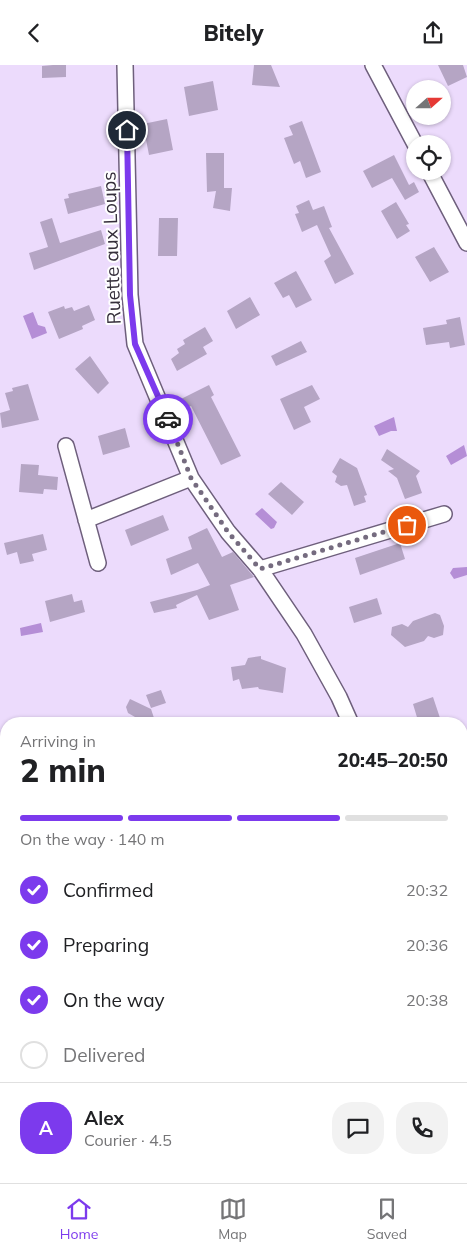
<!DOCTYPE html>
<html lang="en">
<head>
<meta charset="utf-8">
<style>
  body { margin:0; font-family:Mulish,sans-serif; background:#f2f2f2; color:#202124; height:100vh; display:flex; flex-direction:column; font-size:19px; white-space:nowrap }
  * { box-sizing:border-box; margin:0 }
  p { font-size:16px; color:#757577 }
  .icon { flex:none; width:28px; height:28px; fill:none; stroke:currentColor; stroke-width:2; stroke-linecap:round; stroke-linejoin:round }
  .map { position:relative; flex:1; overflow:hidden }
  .drawer { position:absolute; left:0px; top:652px; width:468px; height:466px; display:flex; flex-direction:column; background:#fff; border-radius:20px 20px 0 0; box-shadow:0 1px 4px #0004 }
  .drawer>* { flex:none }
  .needle { width:32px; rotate:69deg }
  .fabs { position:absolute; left:406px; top:15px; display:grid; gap:10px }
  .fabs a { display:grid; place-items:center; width:45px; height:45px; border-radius:50%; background:#fff; box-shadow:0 1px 4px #0004; font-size:25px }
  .pin { position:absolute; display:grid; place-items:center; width:42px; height:42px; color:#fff; margin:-21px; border:2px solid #fff; border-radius:50%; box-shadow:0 1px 5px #0007 }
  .courier { position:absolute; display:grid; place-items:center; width:50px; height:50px; margin:-25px; border:4px solid #7c3aed; border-radius:50%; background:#fff; color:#222; box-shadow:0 1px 6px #0007 }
  .head em { font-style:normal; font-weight:800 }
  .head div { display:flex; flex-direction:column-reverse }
  .head { display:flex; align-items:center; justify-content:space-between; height:85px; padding:0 20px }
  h1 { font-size:32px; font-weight:800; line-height:38px }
  .bar { display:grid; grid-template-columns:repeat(4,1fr); gap:8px 5px; align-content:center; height:60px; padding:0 20px }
  .bar i { height:6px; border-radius:4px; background:#e0e0e0 }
  .bar .selected { background:#7c3aed }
  .bar p { grid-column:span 4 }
  .line { display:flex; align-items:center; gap:12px; padding:0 20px; border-top:1px solid #e0e0e0 }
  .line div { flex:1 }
  .round { display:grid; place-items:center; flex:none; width:52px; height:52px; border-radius:20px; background:#f2f2f2 }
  ol { padding:0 20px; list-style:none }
  li { display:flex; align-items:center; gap:15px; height:55px }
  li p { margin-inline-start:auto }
  li .icon { padding:5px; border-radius:50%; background:#7c3aed; color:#fff; stroke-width:4 }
  li:last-child { color:#757577 }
  li i { width:28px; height:28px; border:2px solid #e0e0e0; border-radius:50% }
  header { display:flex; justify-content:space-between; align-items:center; height:65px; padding:0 20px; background:#fff; font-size:22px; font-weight:800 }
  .menu { display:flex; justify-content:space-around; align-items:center; height:70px; border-top:1px solid #e0e0e0; background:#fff; font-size:14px; color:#757577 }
  .menu a { display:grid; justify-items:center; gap:2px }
  .menu .selected { color:#7c3aed }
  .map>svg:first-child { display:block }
  .green { fill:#ddbafc }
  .water { fill:#b58ed6 }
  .building { fill:#b5a5c4 }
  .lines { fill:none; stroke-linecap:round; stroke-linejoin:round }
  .street-casing { stroke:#6e5f7c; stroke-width:18 }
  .street { stroke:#fff; stroke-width:15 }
  .done { stroke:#756b7f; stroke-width:5; stroke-dasharray:0 9 }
  .route { stroke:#7c3aed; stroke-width:6 }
  .labels { text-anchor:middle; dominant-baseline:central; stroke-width:4; stroke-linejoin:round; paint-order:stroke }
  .street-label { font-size:19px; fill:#352e3b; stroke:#fff }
</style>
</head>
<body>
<header><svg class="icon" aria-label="back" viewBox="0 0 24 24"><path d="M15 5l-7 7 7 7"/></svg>Bitely<svg class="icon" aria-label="share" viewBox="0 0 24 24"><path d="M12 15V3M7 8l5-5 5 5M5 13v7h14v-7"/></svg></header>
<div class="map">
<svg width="467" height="1118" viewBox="0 0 467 1118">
  <rect width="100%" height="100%" fill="#ecdbfc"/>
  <path class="green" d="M 461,779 L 467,791 L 467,1118 L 378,1118 L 376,1113 L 461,1112 L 461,924 L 466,922 L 461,922 L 461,849 L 465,848 L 461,837 Z"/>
  <path class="water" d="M 33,247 L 38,260 L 45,262 L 47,268 L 32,274 L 23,251 Z
    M 394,352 L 397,366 L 391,366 L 379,371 L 374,361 Z
    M 464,380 L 467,391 L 451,400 L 446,391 Z
    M 262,443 L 277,457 L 274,463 L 271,464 L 255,449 Z
    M 467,502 L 467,510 L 454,514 L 450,508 L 453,503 Z
    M 41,558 L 43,567 L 21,571 L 20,563 Z"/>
  <path class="building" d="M 53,0 L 66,0 L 66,12 L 42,13 L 42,1 Z
    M 254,0 L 271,0 L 280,22 L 252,20 Z
    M 438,0 L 463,0 L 467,12 L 448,21 Z
    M 213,16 L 218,45 L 189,51 L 184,22 Z
    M 167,54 L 173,85 L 149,90 L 143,59 Z
    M 302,56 L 321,107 L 306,113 L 300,96 L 294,99 L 284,73 L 293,70 L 289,61 Z
    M 206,88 L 224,88 L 224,123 L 232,123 L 230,146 L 213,143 L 216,126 L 207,127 Z
    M 394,90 L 409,120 L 414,117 L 419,127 L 405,135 L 392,113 L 372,123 L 363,106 Z
    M 101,121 L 105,139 L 68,149 L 64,134 L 69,133 L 68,129 Z
    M 309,135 L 313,145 L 324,141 L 332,162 L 329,163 L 354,209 L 335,219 L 324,196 L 331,191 L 317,160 L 302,167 L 295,149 L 299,148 L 296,141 Z
    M 396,137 L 409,159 L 406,160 L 410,166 L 397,174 L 381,146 Z
    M 52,153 L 60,178 L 101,165 L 105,179 L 34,205 L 29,188 L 48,182 L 40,157 Z
    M 159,153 L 178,153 L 177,191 L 158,191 Z
    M 434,182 L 449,207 L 430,217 L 415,192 Z
    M 296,206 L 312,235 L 296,243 L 289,230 L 283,233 L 274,218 Z
    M 250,232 L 260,250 L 236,264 L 227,246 Z
    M 89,240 L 95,255 L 82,261 L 83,264 L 59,274 L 48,247 L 64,241 L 65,244 L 72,242 L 74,246 Z
    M 460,252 L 465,280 L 450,283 L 449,277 L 426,280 L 423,263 L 447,259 L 446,255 Z
    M 205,262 L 213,276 L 203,282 L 207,289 L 177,306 L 171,294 L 179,288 L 177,284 L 185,279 L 183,275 Z
    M 301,276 L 307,287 L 276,301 L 271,291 Z
    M 90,291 L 109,318 L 98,329 L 75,304 Z
    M 28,319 L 39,355 L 2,363 L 0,348 L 10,345 L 5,328 L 13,326 L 12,323 Z
    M 209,320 L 214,330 L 211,332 L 241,391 L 221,400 L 191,341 L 181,345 L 177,336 Z
    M 312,320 L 320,334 L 304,342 L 311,357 L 294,365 L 280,334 Z
    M 125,363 L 130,382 L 103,390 L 98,371 Z
    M 387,384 L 420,406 L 416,411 L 422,428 L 405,434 L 397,413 L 388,406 L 394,404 L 381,395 Z
    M 340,393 L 357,403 L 367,430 L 364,431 L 366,437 L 354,441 L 347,420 L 341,421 L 335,417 L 337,411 L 332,407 Z
    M 21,399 L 39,400 L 38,410 L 58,412 L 57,425 L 44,424 L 43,429 L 19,427 Z
    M 281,417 L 304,437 L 292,450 L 268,429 Z
    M 163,450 L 169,465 L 131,481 L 125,465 Z
    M 207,463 L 222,492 L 233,487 L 254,512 L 230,520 L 239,545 L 209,555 L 197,530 L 176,540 L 177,543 L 154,548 L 150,537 L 197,525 L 210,520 L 198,498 L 171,510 L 166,494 L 192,484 L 188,472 Z
    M 43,469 L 47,485 L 32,489 L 34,496 L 20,499 L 17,487 L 7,490 L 4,478 Z
    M 400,478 L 405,494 L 360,510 L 355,493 Z
    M 72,529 L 74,537 L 82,535 L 85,547 L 50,557 L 45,536 Z
    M 377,533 L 382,549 L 354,558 L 349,542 Z
    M 435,548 L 440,550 L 444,561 L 443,570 L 434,573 L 428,571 L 424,576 L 405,582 L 391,570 L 392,562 L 402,559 L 408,562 L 413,556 Z
    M 261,591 L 261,594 L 286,603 L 283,628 L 259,624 L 258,622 L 242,624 L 239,614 L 233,616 L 231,602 L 245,600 L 248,593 Z
    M 161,625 L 166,638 L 151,643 L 146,630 Z
    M 433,632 L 442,659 L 419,659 L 413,639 Z
    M 130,634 L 151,644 L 156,659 L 137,659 L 135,652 L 128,648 L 126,642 Z"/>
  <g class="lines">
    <g class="street-casing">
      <path id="street" d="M 125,0 L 130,230 L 135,279 L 191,413 L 228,467 L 260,504 L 304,569 L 339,632 L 351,659
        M 373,0 L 415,79
        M 429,106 L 467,178
        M 66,381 L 98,498
        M 86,455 L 191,413
        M 260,504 L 444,449
        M 461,752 L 467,751
        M 0,855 L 6,853
        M 0,895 L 6,914
        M 0,1033 L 6,1031
        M 83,1112 L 85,1118
        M 231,1112 L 232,1118
        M 364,1112 L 366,1118"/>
    </g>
    <use href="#street" class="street"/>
  </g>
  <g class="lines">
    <path class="done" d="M 168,354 L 191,413 L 228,467 L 260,504 L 407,460"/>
    <path class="route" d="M 127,65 L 130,230 L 135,279 L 168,354"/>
  </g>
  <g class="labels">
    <g class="street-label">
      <text transform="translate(111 183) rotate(-92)">Ruette aux Loups</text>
    </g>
  </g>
</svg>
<div class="fabs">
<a><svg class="needle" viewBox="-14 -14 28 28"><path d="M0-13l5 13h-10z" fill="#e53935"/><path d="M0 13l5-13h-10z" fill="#757577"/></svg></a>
<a><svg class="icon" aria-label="locate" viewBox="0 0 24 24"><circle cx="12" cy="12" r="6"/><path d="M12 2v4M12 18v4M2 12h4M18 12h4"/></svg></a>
</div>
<div class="pin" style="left:407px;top:460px;background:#ea580c"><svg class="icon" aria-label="bag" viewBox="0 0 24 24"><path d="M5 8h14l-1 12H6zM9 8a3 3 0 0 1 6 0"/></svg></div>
<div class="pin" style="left:127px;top:65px;background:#1f2937"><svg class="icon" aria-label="home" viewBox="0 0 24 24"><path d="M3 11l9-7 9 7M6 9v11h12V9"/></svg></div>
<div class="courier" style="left:168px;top:354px"><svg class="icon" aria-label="car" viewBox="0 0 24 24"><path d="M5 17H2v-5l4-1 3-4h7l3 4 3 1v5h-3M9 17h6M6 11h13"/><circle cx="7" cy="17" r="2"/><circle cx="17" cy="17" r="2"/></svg></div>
<section class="drawer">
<div class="head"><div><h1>2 min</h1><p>Arriving in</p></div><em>20:45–20:50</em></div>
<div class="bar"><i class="selected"></i><i class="selected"></i><i class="selected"></i><i></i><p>On the way · 140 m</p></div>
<ol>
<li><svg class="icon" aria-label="check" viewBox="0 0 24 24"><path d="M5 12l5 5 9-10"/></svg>Confirmed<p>20:32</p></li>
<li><svg class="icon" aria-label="check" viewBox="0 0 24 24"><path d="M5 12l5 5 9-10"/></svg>Preparing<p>20:36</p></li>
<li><svg class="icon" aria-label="check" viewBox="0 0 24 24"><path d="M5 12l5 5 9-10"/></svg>On the way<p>20:38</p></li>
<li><i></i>Delivered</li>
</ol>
<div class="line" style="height:90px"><b class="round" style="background:#7c3aed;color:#fff">A</b><div><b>Alex</b><p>Courier · 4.5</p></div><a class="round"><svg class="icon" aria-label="chat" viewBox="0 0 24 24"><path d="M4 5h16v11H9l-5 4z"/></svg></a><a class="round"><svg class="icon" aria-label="phone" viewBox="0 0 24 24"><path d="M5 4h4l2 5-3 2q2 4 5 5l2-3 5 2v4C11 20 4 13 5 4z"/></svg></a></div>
</section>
</div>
<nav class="menu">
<a class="selected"><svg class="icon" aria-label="home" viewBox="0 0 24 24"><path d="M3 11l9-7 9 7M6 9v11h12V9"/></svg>Home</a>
<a><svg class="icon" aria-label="map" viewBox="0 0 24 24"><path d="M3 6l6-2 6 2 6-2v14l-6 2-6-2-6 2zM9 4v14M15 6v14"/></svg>Map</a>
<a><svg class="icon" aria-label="saved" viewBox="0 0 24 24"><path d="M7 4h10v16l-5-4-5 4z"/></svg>Saved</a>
</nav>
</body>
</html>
